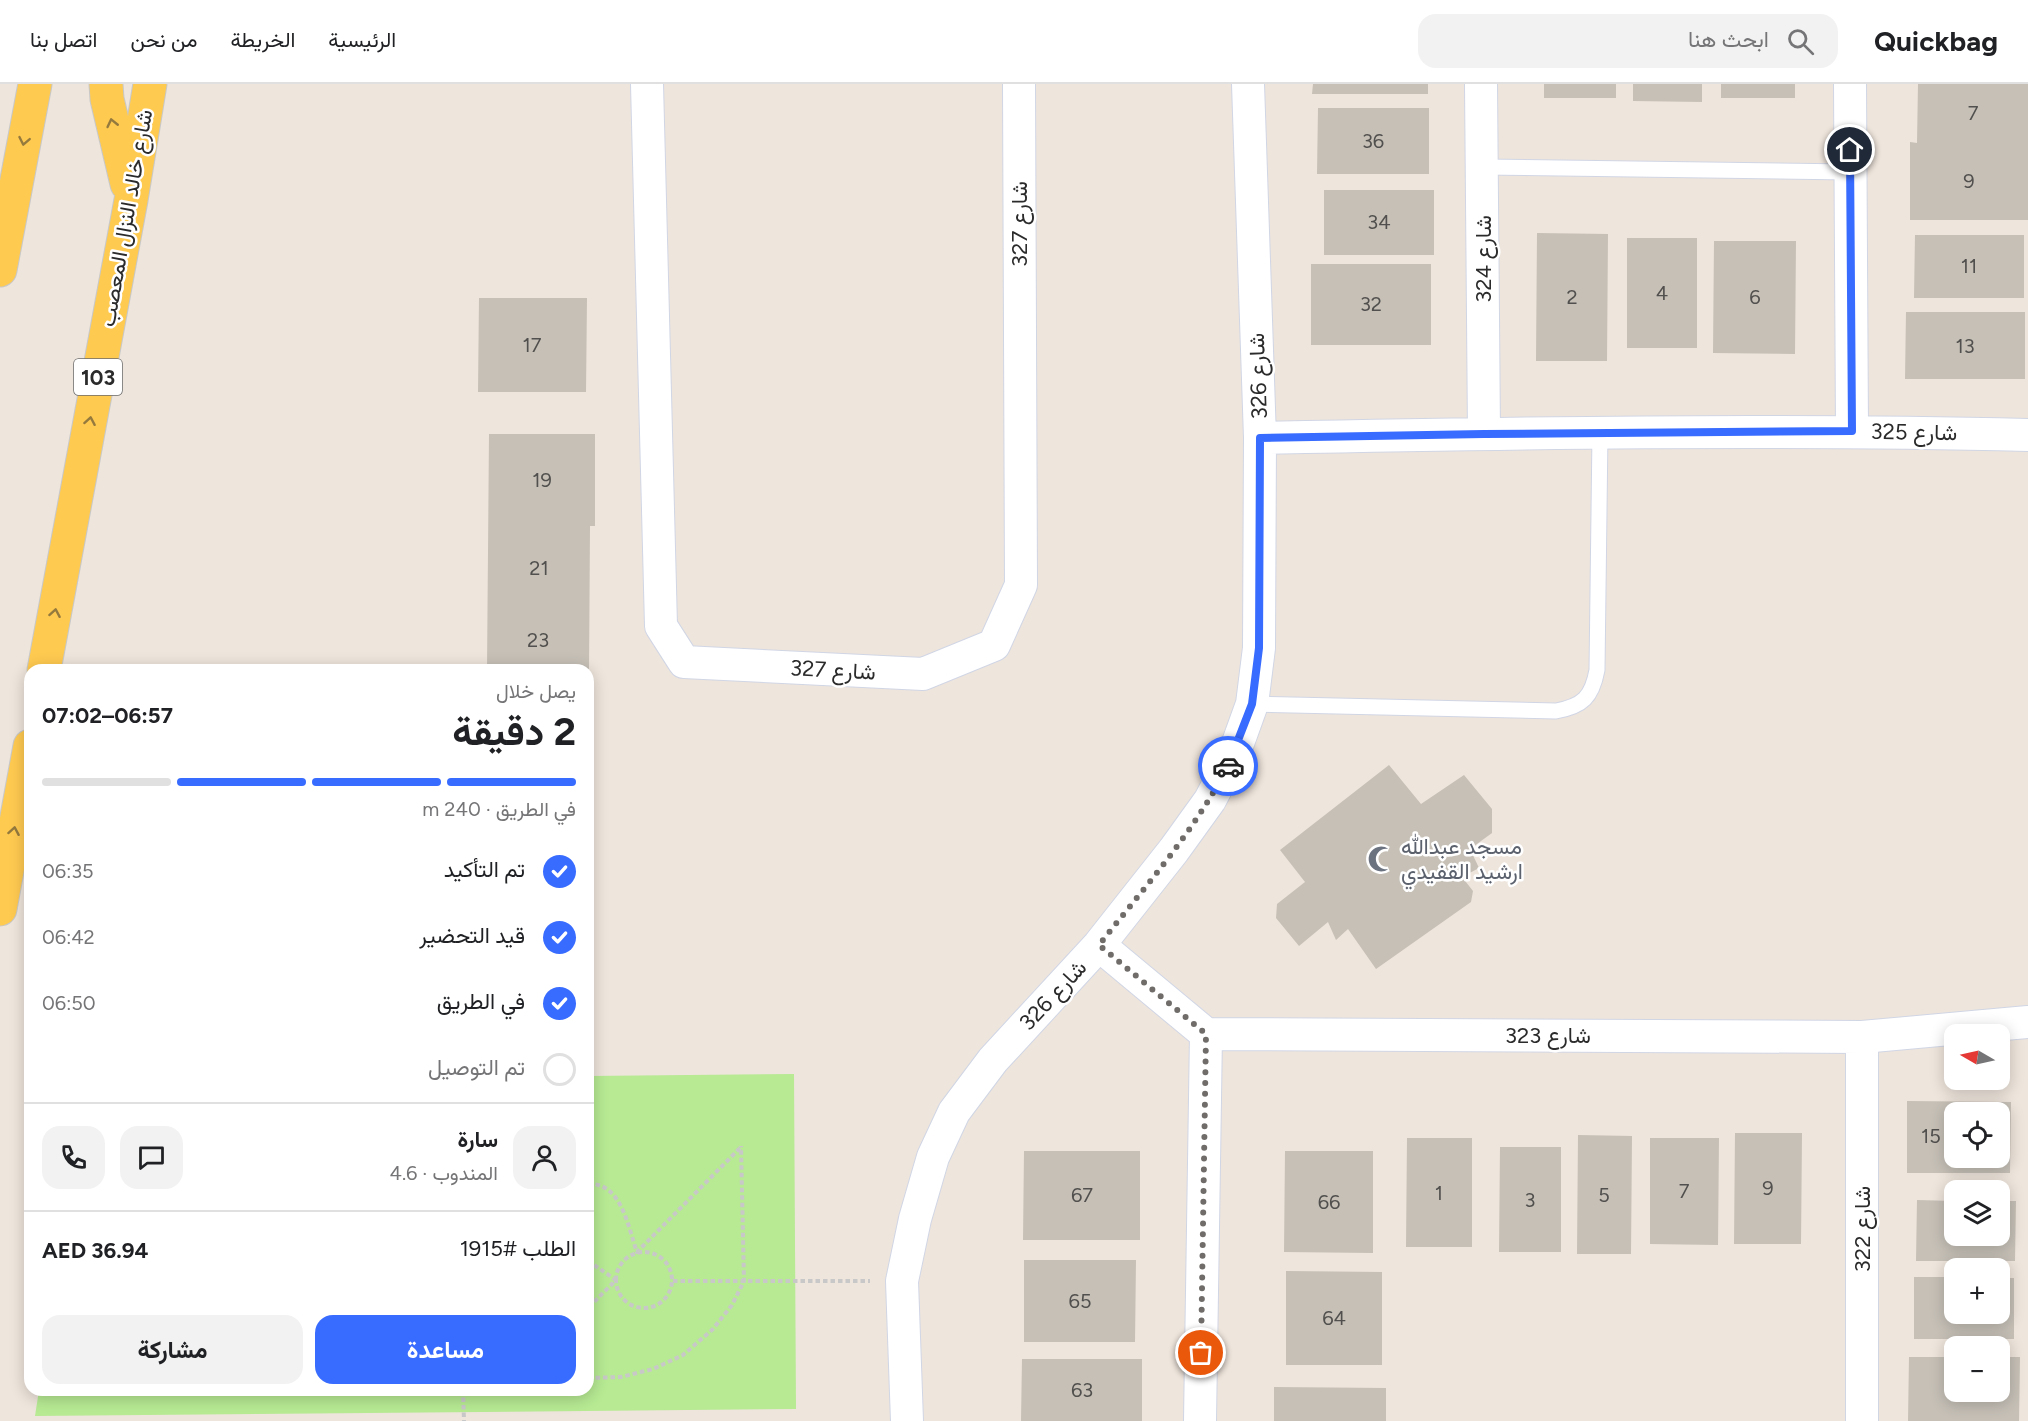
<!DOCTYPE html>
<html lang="ar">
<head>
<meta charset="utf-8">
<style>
  body { margin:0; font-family:Figtree,Vazirmatn,sans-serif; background:#f2f2f2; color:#202124; direction:rtl; height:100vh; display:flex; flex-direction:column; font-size:22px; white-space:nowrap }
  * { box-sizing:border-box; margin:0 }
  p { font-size:20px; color:#757577 }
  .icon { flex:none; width:33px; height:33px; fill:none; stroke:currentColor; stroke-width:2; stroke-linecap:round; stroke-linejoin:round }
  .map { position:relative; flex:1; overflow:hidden; direction:ltr }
  .sheet { position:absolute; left:24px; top:580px; width:570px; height:732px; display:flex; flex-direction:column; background:#fff; border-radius:18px; box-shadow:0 3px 15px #0003; direction:rtl }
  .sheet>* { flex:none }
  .needle { width:39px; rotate:279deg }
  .fabs { position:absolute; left:1944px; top:940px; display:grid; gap:12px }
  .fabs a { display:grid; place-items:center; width:66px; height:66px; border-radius:12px; background:#fff; box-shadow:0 3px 15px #0003; font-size:30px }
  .pin { position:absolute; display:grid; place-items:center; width:51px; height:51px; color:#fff; margin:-26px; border:3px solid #fff; border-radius:50%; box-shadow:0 2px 6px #0007 }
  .courier { position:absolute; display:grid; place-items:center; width:60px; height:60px; margin:-30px; border:4px solid #386bff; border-radius:50%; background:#fff; color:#222; box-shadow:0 2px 8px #0007 }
  .overview em { font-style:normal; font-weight:700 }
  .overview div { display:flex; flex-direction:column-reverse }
  .overview { display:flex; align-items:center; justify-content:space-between; height:102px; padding:0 18px }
  h1 { font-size:39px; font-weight:700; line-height:45px }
  .bar { display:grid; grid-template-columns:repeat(4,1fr); gap:9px 6px; align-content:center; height:72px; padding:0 18px }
  .bar i { height:8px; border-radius:4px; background:#e0e0e0 }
  .bar .active { background:#386bff }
  .bar p { grid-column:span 4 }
  .line { display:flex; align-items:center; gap:15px; padding:0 18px; border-top:2px solid #e0e0e0 }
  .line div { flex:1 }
  .round { display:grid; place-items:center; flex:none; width:63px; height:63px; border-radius:18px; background:#f2f2f2 }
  ol { padding:0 18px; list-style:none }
  li { display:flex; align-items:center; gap:18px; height:66px }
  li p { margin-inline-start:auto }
  li .icon { padding:6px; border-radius:50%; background:#386bff; color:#fff; stroke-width:4 }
  li:last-child { color:#757577 }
  li i { width:33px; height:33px; border:3px solid #e0e0e0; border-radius:50% }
  .primary-button { display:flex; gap:12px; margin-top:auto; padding:12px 18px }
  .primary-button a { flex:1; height:69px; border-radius:18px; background:#386bff; color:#fff; font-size:24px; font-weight:700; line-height:69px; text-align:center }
  .primary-button a+a { background:#f2f2f2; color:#202124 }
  header { display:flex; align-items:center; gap:36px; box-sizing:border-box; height:84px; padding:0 30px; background:#fff; border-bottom:2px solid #e0e0e0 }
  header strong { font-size:28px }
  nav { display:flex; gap:33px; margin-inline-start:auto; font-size:21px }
  .search { width:420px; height:54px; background:#f2f2f2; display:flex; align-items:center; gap:15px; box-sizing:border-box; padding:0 21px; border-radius:18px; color:#757577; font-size:22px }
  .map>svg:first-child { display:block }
  .green { fill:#b7ea93 }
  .building { fill:#c6c0b7; fill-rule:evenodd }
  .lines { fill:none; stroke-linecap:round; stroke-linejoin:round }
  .service-casing { stroke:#d1d6e5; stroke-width:17 }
  .minor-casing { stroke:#d1d6e5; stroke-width:34 }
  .primary-casing { stroke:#c8c8c8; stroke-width:35 }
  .path { stroke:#c8c8c8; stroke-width:4; stroke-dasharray:4.5 3; stroke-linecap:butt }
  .service { stroke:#fff; stroke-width:15 }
  .minor { stroke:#fff; stroke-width:32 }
  .primary { stroke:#ffca50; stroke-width:33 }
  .oneway { stroke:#957a3e }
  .done { stroke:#6f6c69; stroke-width:6; stroke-dasharray:0 10.8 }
  .route { stroke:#386bff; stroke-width:8 }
  .labels { text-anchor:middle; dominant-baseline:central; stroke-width:5; stroke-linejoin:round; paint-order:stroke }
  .number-label { font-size:20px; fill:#52504e }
  .shield { fill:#fff; stroke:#6b6b6b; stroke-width:1.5 }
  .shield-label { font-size:21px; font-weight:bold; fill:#2b2b2b }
  .street-label { font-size:22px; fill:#2b2b2b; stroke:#fff }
  .worship-label { font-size:22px; fill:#5b616d; stroke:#fff; text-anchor:start }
</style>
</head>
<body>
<header>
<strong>Quickbag</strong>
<div class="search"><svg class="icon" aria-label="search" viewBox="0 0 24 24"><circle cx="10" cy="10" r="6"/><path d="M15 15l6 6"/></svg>ابحث هنا</div>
<nav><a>الرئيسية</a><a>الخريطة</a><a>من نحن</a><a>اتصل بنا</a></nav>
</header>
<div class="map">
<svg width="2028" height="1337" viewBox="0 0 2028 1337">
  <rect width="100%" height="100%" fill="#eee5dc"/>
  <path class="green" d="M 794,990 L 796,1325 L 35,1332 L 39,1306 L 588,1306 L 588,992 Z"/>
  <path class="building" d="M 1313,0 L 1428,0 L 1428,10 L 1312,10 Z
    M 1544,0 L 1616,0 L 1616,14 L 1544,14 Z
    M 1633,0 L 1702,0 L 1702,18 L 1633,17 Z
    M 1721,0 L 1795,0 L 1795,14 L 1721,14 Z
    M 1918,0 L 2028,0 L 2028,136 L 1910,136 L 1910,58 L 1917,59 Z
    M 1318,24 L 1429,24 L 1429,90 L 1317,90 Z
    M 1324,106 L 1434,106 L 1434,171 L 1324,171 Z
    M 1537,149 L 1608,150 L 1607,277 L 1536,277 Z
    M 1915,151 L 2024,151 L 2024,214 L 1914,214 Z
    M 1627,154 L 1697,154 L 1697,264 L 1627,264 Z
    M 1714,157 L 1796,157 L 1795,270 L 1713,269 Z
    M 1311,180 L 1431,180 L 1431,261 L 1311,261 Z
    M 479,214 L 587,214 L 586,308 L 478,308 Z
    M 1906,228 L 2025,228 L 2025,295 L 1905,295 Z
    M 489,350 L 595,350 L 595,442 L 590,442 L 589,586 L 487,586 Z
    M 1389,681 L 1421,720 L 1464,691 L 1492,725 L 1492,749 L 1470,765 L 1479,784 L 1462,793 L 1473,807 L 1471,818 L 1376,885 L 1348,845 L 1336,856 L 1328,838 L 1299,862 L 1276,834 L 1277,820 L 1305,798 L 1280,766 Z
    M 1907,1017 L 2011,1018 L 2010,1089 L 1907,1089 ZM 1954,1029 L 2000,1029 L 2000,1074 L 1954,1074 Z
    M 1735,1049 L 1802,1049 L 1801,1160 L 1734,1160 Z
    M 1578,1051 L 1632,1052 L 1631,1170 L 1577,1170 Z
    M 1407,1054 L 1472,1054 L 1472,1163 L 1406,1163 Z
    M 1650,1054 L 1719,1054 L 1718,1161 L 1650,1160 Z
    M 1500,1063 L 1561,1063 L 1561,1168 L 1499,1168 Z
    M 1024,1067 L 1140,1067 L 1140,1156 L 1023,1156 Z
    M 1285,1067 L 1373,1067 L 1373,1169 L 1284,1168 Z
    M 1917,1116 L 1954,1117 L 1954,1152 L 2000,1152 L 2000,1117 L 2016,1117 L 2015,1177 L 1916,1177 Z
    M 1024,1176 L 1136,1176 L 1135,1258 L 1024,1258 Z
    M 1286,1187 L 1382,1188 L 1382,1281 L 1286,1281 Z
    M 1914,1193 L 1954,1193 L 1954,1230 L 2000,1230 L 2000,1194 L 2014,1194 L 2014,1255 L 1914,1255 Z
    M 1909,1273 L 1954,1273 L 1954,1308 L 2000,1308 L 2000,1273 L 2020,1273 L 2019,1337 L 1908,1337 Z
    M 1022,1275 L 1142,1275 L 1142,1337 L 1021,1337 Z
    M 1274,1303 L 1386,1304 L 1386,1337 L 1274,1337 Z"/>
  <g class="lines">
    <g class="service-casing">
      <path id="service" d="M 1482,83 L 1850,88
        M 1252,620 L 1556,627 C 1583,622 1592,613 1597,586 L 1600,349"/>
    </g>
    <g class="minor-casing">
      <path id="minor" d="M 647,0 L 661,542 L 684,578 L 923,590 L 994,561 L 1021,501 L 1019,0
        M 1481,0 L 1484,349
        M 1850,0 L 1852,347
        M 1260,354 C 1516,349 1772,345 2028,351
        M 1099,861 L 1206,950 L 1862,953 L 2028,938
        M 1862,953 L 1862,1337
        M 907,1337 L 902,1197 L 915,1135 L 933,1073 L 954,1028 L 993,976 L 1099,861 L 1174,766 L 1210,716 L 1234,670 L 1252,620 L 1259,564 L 1260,354 L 1248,0
        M 1200,1337 L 1206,950"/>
    </g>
    <g class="primary-casing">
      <path id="primary" d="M 106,0 L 107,15 L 127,100
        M 0,186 L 35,0
        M 44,586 L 131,116 L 150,0
        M 0,825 L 30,662"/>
    </g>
    <path class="path" d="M 588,1100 C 622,1098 628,1144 637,1168 L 741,1063
      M616 1196a28 28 0 1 1 56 0a28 28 0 1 1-56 0Z
      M 588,1177 L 616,1196 L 588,1224
      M 673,1197 L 870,1197
      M 588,1294 L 621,1293 L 653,1285 L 683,1271 L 713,1245 L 732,1221 L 744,1197 L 741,1062
      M 463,1306 L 464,1337"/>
    <use href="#service" class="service"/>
    <use href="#minor" class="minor"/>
    <use href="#primary" class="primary"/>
  </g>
  <defs><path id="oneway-chevron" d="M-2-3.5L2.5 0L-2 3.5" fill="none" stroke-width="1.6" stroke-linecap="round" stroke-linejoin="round" transform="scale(1.5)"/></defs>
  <g class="oneway">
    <use href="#oneway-chevron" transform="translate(112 39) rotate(-103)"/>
    <use href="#oneway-chevron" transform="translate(24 57) rotate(101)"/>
    <use href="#oneway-chevron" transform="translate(90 337) rotate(-80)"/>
    <use href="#oneway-chevron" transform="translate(55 529) rotate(-80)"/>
    <use href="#oneway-chevron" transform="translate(14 747) rotate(-80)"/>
  </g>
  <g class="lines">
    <path class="done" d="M 1201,1269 L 1206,950 L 1099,861 C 1144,804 1194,748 1228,682"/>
    <path class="route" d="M 1228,682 L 1252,620 L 1259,564 L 1260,354 L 1484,350 L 1852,347 L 1850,66"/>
  </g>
  <defs>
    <g id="mosque-bare" transform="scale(2.07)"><path d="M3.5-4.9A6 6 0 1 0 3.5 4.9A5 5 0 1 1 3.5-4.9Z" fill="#6b7280" stroke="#fff" stroke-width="2.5" paint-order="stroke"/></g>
  </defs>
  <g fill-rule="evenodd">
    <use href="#mosque-bare" x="1381" y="775"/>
  </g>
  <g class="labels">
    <g class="number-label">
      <text x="1973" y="29">7</text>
      <text x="1373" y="57">36</text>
      <text x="1969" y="97">9</text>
      <text x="1379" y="138">34</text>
      <text x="1969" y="182">11</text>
      <text x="1662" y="209">4</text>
      <text x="1572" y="213">2</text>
      <text x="1755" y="213">6</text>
      <text x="1371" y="220">32</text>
      <text x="532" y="261">17</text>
      <text x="1965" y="262">13</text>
      <text x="542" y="396">19</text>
      <text x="539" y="484">21</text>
      <text x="538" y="556">23</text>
      <text x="1931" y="1052">15</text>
      <text x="1768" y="1104">9</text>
      <text x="1684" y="1107">7</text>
      <text x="1439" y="1109">1</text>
      <text x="1082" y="1111">67</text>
      <text x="1604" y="1111">5</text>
      <text x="1530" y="1116">3</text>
      <text x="1329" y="1118">66</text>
      <text x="1080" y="1217">65</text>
      <text x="1334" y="1234">64</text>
      <text x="1082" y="1306">63</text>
    </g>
    <rect class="shield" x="74" y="275" width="48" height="36" rx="4.5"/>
    <g class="shield-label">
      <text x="98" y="293">103</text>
    </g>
    <g class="street-label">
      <text transform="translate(126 134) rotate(-80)">شارع خالد النزال المعصب</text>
      <text transform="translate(1019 140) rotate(-90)">شارع 327</text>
      <text transform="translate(1483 175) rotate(-90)">شارع 324</text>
      <text transform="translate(1258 292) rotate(-92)">شارع 326</text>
      <text transform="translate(1914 348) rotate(1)">شارع 325</text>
      <text transform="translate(833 586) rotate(3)">شارع 327</text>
      <text transform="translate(1053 911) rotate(-47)">شارع 326</text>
      <text x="1548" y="951">شارع 323</text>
      <text transform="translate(1862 1145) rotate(-90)">شارع 322</text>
    </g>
    <g class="worship-label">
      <text x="1401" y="762">مسجد عبدالله<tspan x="1401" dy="25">ارشيد القفيدي</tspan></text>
    </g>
  </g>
</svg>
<div class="fabs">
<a><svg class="needle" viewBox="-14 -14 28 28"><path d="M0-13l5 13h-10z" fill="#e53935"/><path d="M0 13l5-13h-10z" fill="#757577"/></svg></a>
<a><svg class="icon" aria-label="locate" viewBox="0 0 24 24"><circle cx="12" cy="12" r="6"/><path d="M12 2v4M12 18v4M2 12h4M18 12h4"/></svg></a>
<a><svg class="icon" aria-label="layers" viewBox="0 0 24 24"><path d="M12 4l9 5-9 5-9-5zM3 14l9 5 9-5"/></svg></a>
<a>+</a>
<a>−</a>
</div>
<div class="pin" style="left:1201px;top:1269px;background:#ea580c"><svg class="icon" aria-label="bag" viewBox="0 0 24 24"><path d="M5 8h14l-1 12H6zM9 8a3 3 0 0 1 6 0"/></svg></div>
<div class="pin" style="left:1850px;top:66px;background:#1f2937"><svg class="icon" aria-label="home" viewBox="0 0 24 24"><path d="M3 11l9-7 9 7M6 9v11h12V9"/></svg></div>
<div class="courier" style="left:1228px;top:682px"><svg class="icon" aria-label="car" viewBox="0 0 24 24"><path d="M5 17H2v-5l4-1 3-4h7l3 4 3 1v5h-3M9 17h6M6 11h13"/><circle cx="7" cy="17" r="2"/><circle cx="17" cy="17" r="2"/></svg></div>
<section class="sheet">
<div class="overview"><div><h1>2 دقيقة</h1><p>يصل خلال</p></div><em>06:57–07:02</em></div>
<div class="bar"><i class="active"></i><i class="active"></i><i class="active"></i><i></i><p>في الطريق · 240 m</p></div>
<ol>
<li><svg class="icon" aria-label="check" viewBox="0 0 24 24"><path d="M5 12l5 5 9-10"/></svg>تم التأكيد<p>06:35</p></li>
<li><svg class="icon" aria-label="check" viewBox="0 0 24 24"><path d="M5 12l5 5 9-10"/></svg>قيد التحضير<p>06:42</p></li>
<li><svg class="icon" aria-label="check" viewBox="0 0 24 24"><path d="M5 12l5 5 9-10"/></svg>في الطريق<p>06:50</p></li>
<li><i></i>تم التوصيل</li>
</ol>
<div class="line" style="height:108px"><a class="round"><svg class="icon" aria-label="person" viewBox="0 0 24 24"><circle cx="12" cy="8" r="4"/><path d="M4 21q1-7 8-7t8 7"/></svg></a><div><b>سارة</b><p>المندوب · 4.6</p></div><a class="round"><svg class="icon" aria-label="chat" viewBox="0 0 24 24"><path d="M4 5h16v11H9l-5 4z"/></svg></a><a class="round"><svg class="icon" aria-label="phone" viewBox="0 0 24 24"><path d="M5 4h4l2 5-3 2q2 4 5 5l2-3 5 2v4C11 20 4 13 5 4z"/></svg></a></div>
<div class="line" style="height:78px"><div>الطلب #1915</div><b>AED 36.94</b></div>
<div class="primary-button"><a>مساعدة</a><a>مشاركة</a></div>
</section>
</div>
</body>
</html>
